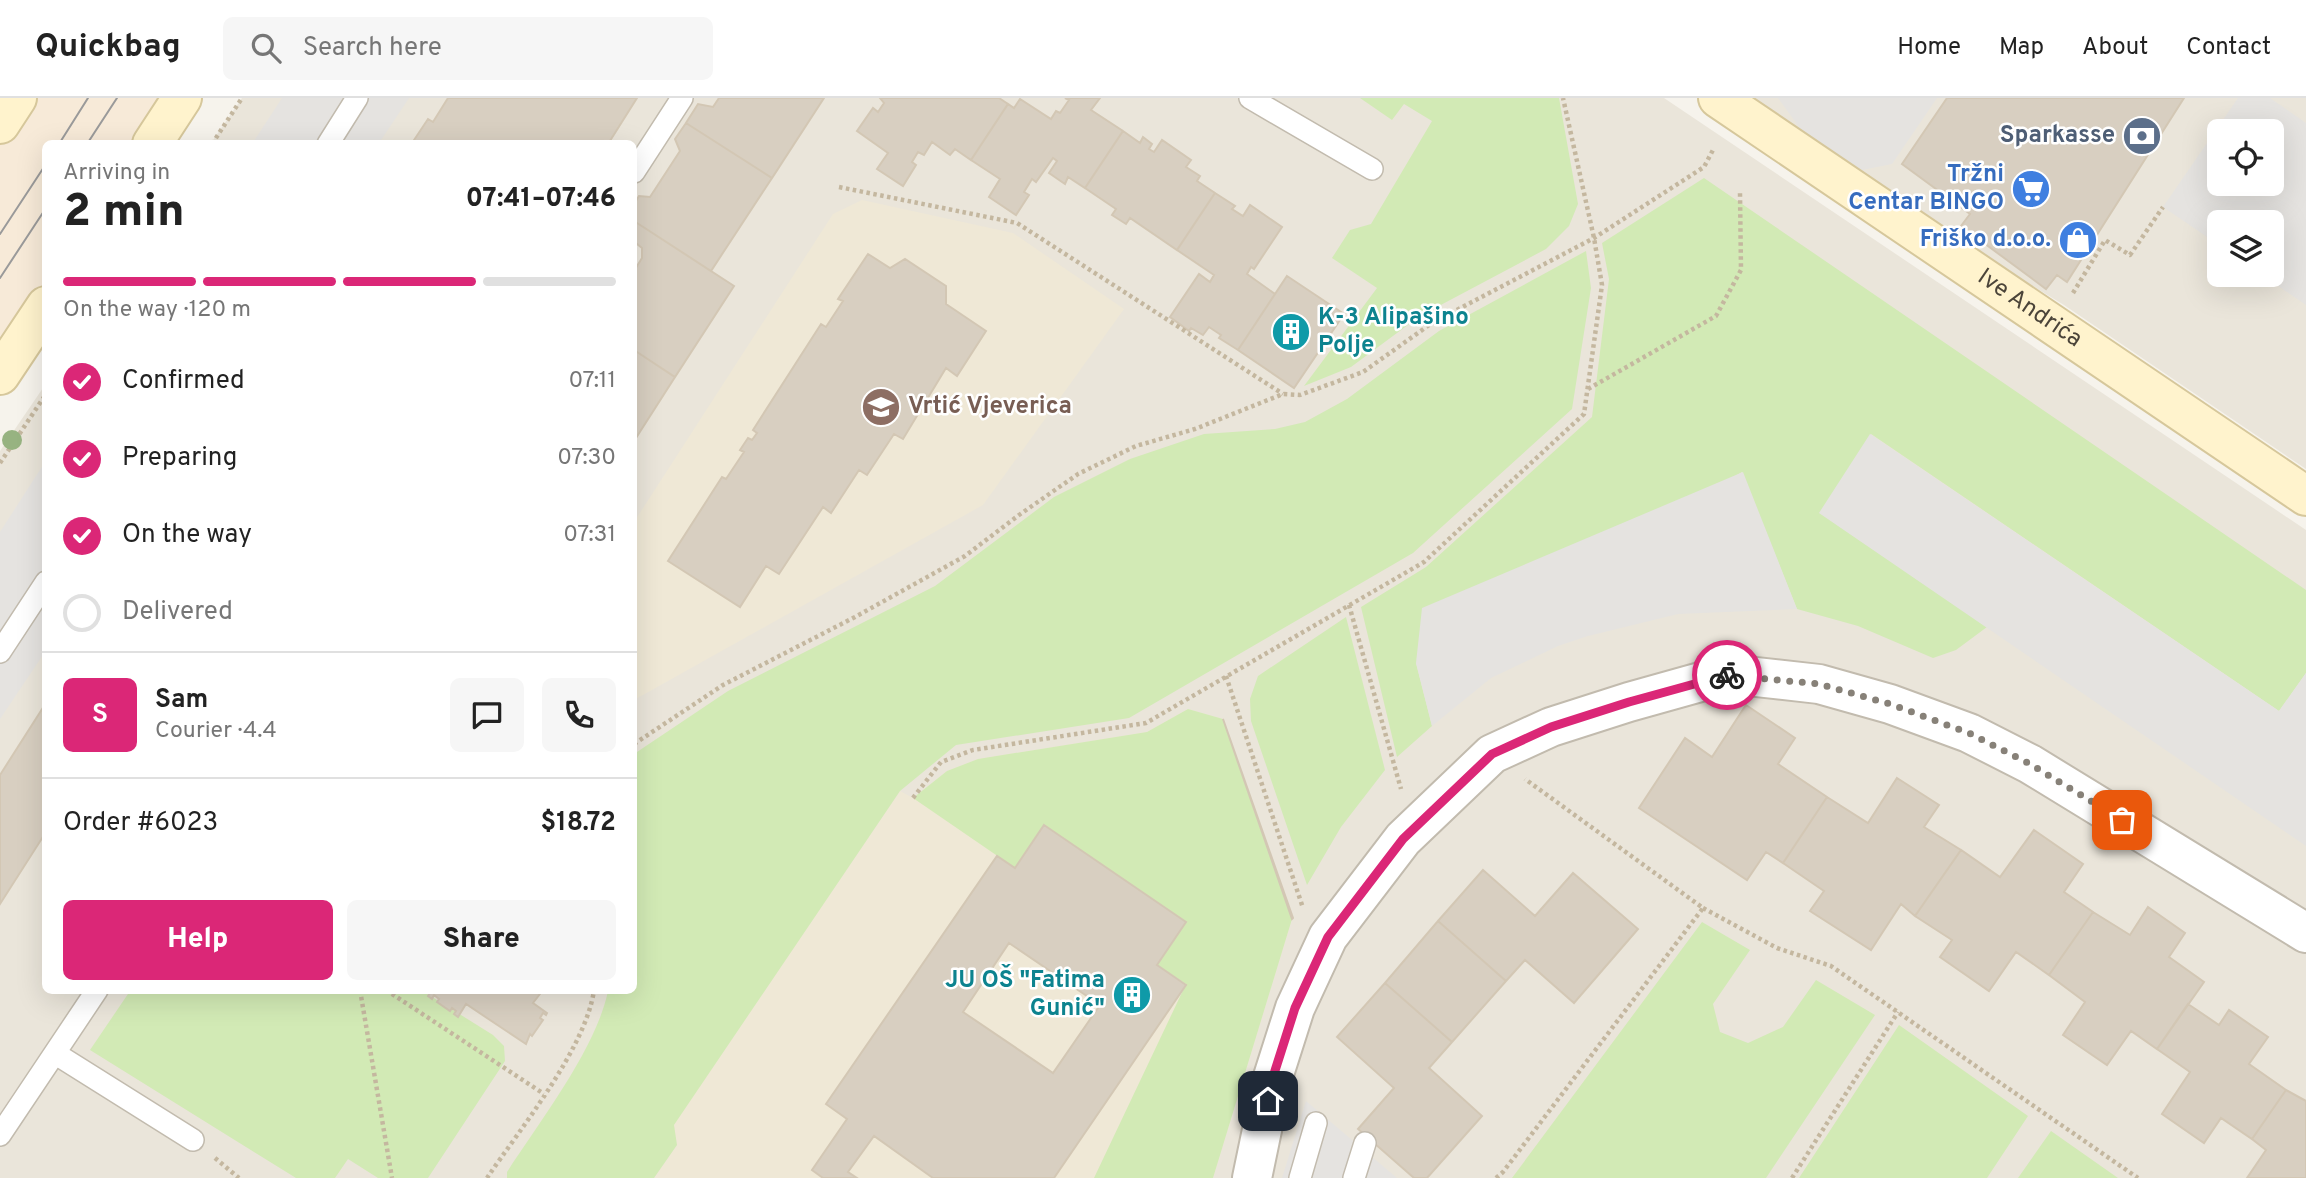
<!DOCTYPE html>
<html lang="en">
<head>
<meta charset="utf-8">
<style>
  body { margin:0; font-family:Overpass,sans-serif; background:#f6f6f6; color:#222; height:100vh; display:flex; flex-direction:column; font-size:26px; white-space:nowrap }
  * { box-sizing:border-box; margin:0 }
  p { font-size:23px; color:#767676 }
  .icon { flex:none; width:38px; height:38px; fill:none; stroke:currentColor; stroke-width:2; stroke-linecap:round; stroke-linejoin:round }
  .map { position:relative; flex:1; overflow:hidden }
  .sheet { position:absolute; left:42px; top:42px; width:595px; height:854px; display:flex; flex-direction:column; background:#fff; border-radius:10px; box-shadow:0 7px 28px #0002 }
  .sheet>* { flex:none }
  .fabs { position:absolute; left:2207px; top:21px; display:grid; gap:14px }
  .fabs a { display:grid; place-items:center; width:77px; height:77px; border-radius:10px; background:#fff; box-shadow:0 7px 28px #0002; font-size:35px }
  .pin { position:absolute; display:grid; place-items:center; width:60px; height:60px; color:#fff; margin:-30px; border-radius:14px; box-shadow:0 4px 10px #0006 }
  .courier { position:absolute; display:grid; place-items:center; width:70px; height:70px; margin:-35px; border:5px solid #db2777; border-radius:50%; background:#fff; color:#222; box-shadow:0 2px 9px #0007 }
  .headline em { font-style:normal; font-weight:800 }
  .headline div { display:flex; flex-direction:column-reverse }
  .headline { display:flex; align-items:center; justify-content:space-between; height:119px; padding:0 21px }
  h1 { font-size:46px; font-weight:800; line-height:52px }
  .bar { display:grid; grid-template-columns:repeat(4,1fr); gap:10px 7px; align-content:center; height:84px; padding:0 21px }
  .bar i { height:9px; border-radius:5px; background:#e0e0e0 }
  .bar .on { background:#db2777 }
  .bar p { grid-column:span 4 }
  .line { display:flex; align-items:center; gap:18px; padding:0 21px; border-top:2px solid #e0e0e0 }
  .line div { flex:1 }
  .round { display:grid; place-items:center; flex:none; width:74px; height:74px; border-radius:10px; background:#f6f6f6 }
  ol { padding:0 21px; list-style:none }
  li { display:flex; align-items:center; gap:21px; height:77px }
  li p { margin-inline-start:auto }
  li .icon { padding:7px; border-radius:50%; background:#db2777; color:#fff; stroke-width:4 }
  li:last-child { color:#767676 }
  li i { width:38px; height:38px; border:4px solid #e0e0e0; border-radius:50% }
  .button { display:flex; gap:14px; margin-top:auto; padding:14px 21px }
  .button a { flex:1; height:80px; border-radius:10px; background:#db2777; color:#fff; font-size:28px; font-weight:800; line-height:80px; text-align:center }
  .button a+a { background:#f6f6f6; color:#222 }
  header { display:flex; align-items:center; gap:42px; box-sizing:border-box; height:98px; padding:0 35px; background:#fff; border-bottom:2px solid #e0e0e0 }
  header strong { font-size:33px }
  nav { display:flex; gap:38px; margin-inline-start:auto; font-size:24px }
  .search { width:490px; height:63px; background:#f6f6f6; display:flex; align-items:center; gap:18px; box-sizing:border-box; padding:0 24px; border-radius:10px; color:#767676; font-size:26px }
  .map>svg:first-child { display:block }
  .residential { fill:#eae5da; fill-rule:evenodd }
  .commercial { fill:#f7ead8 }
  .education { fill:#efe8d6 }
  .green { fill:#d2eab5 }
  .parking { fill:#e5e3e0; fill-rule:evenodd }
  .building { fill:#d8cfc1; stroke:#d3c7b4; stroke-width:2; fill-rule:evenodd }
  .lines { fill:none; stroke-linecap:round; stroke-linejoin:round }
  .service-casing { stroke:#c2bbae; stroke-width:24 }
  .minor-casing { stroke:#c2bbae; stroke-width:42 }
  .secondary-casing { stroke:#d6c79b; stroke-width:42 }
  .path { stroke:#c4b79f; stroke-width:4.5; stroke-dasharray:3.5 3.5; stroke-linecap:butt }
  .service { stroke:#fff; stroke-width:21 }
  .minor { stroke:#fff; stroke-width:38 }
  .secondary { stroke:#fff3cd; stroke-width:38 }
  .tram { stroke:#9a9a9a; stroke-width:2 }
  .tree { fill:#97b381 }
  .done { stroke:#878178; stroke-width:7; stroke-dasharray:0 12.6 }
  .route { stroke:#db2777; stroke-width:9 }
  .labels { text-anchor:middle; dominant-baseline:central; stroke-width:5; stroke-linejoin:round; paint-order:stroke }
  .service-label { font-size:24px; font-weight:bold; fill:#4e5e75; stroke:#fff; text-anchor:end }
  .shop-label { font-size:24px; font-weight:bold; fill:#366cbe; stroke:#fff; text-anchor:end }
  .street-label { font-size:24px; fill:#4b4439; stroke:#fff }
  .culture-label { font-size:24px; font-weight:bold; fill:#0d838f; stroke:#fff; text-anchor:start }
  .education-label { font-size:24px; font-weight:bold; fill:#785e54; stroke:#fff; text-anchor:start }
</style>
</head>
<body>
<header>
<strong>Quickbag</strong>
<div class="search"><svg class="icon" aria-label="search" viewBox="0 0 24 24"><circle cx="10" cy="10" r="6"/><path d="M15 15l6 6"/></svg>Search here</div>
<nav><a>Home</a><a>Map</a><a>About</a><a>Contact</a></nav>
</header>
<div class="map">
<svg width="2306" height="1080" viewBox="0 0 2306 1080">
  <rect width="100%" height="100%" fill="#f6f3ec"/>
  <path class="residential" d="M 242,0 L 1664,0 L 2306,432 L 2306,1080 L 0,1080 L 0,353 L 45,287 L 46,892 L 634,892 L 634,46 L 211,45 Z
    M 1753,0 L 2306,0 L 2306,371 L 2064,207 L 1952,139 L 1862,73 ZM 2219,33 L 2272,33 L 2272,86 L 2219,86 ZM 2219,124 L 2272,124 L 2272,177 L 2219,177 Z"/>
  <path class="commercial" d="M 0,0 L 181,0 L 150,45 L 46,46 L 45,203 L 0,271 Z"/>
  <path class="education" d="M 862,102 L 1013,135 L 1124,211 L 983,407 L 634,602 L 634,424 L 833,116 Z
    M 1188,611 L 1223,621 L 1292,821 L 1213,1080 L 654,1080 L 677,1047 L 673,1027 L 900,693 L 913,700 L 947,673 L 978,661 L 1147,634 Z"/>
  <path class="green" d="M 1360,0 L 1559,0 L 1578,106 L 1569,128 L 1546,151 L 1420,218 L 1351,269 L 1304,288 L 1377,190 L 1332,160 L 1350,132 L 1371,126 L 1432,23 L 1404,6 L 1392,22 Z
    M 1704,80 L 2306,492 L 2306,575 L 2279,613 L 1871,336 L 1820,415 L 1987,529 L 1956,552 L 1933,560 L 1858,528 L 1797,511 L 1742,374 L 1416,565 L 1432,628 L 1397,659 L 1361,509 L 1426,469 L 1592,319 L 1609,181 L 1602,145 Z
    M 1586,153 L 1591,190 L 1572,311 L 1413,455 L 1129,620 L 956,647 L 900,693 L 674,1027 L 677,1047 L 654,1080 L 507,1080 L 507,1074 C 540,1023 596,951 608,893 L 634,892 L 634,656 L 728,593 L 935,488 L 1054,399 L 1130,361 L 1204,336 L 1275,331 L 1305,324 L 1347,301 L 1439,233 Z
    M 1346,519 L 1385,672 L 1341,729 L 1307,787 L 1251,623 L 1250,601 L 1258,578 Z
    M 1188,611 L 1223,621 L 1292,821 L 1213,1080 L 1094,1080 L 1186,886 L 1157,867 L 1044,728 L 1015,770 L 913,700 L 947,673 L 978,661 L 1147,634 Z
    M 1702,824 L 1750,852 L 1713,906 L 1720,934 L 1748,945 L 1783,929 L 1816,882 L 1875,917 L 1766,1080 L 1512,1080 Z
    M 421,892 L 493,937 L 504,948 L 505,963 L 428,1080 L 378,1080 L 348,1061 L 335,1080 L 296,1080 L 90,952 L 130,893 Z
    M 1899,927 L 2028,1018 L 1987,1080 L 1799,1080 Z
    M 2051,1033 L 2118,1080 L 2018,1080 Z"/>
  <path class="parking" d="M 282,0 L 409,0 L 379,45 L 252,46 Z
    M 1778,0 L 1937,0 L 1892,66 L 1862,72 L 1802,33 Z
    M 2238,0 L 2270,0 L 2306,25 L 2306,207 L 2262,177 L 2272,177 L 2272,124 L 2219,124 L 2219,147 L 2163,109 ZM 2219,33 L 2272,33 L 2272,86 L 2219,86 Z
    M 1870,336 L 2279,613 L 2306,575 L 2306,748 L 1819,415 Z
    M 45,364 L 45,554 L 0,621 L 0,434 Z
    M 1743,374 L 1797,511 L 1678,516 L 1588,538 L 1558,548 L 1491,580 L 1432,628 L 1416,565 L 1422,510 Z
    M 1306,1003 L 1397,1080 L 1282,1080 Z"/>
  <path class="building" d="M 448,0 L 637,0 L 608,46 L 418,46 L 414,42 L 428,21 L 433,24 Z
    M 719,0 L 824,0 L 772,80 L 686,25 L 698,6 L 713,9 Z
    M 880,0 L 999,0 L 1008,6 L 971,62 L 955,51 L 950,57 L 932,44 L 924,57 L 918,54 L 912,64 L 916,67 L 903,88 L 877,71 L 888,55 L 857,33 L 873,10 L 878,14 L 884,5 Z
    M 1065,0 L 1100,0 L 1091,12 L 1123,33 L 1085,90 L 1068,79 L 1065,86 L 1049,75 L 1057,63 L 1053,60 L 1036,84 L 1032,81 L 1024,94 L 1029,97 L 1016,117 L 989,99 L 1000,81 L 971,62 L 1008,6 L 1014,10 L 1020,1 L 1051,21 L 1056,13 L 1060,15 L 1069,2 Z
    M 1947,0 L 2184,0 L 2067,184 L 2057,177 L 2046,191 L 1961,128 L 1970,116 L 1902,66 Z
    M 686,25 L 772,80 L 711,173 L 634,123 L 634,106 L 639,98 L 650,99 L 680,53 L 675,41 Z
    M 1123,33 L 1140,45 L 1143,39 L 1152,46 L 1149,51 L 1154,54 L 1162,42 L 1191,62 L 1186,69 L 1200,78 L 1197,83 L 1215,95 L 1177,152 L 1130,120 L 1126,126 L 1112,117 L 1116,111 L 1085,90 Z
    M 1215,95 L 1235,108 L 1232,111 L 1243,118 L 1250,107 L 1282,129 L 1254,171 L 1251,169 L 1247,176 L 1275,196 L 1238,252 L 1219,240 L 1221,237 L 1209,229 L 1203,237 L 1191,230 L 1189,233 L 1170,219 L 1199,176 L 1210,184 L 1214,177 L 1177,152 Z
    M 634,123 L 734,188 L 675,279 L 634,252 L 634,173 L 642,160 L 642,150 L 637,146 L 634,148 Z
    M 868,156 L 890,170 L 905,161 L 946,188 L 946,206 L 986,233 L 957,278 L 946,270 L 903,341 L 894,336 L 867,377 L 859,372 L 831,415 L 823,409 L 779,476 L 766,468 L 740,509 L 668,463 L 722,379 L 726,381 L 744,354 L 740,352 L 748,340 L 752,342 L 757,335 L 753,332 L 821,226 L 826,229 L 843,203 L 838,201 Z
    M 1287,178 L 1344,216 L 1294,290 L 1238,252 Z
    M 634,252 L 675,279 L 634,343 Z
    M 46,605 L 46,734 L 0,806 L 0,677 Z
    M 1746,607 L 1795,640 L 1778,666 L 1827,699 L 1783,765 L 1766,754 L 1747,782 L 1639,710 L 1685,640 L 1712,659 Z
    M 1223,621 L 1293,820 L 1292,821 Z
    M 1897,680 L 1939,707 L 1924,729 L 1961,752 L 1915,818 L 1901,806 L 1871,852 L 1810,813 L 1824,793 L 1783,765 L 1827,699 L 1868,725 Z
    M 1044,727 L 1186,824 L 1157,867 L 1186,887 L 1054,1080 L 933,1080 L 874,1038 L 848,1074 L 857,1080 L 823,1080 L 812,1072 L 847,1021 L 826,1006 L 997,758 L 1015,770 ZM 1009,845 L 1100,907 L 1053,975 L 963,914 Z
    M 2034,732 L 2083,766 L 2064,794 L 2093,814 L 2049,877 L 2016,854 L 1989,893 L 1940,859 L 1952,842 L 1915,818 L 1961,752 L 2000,779 Z
    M 1483,772 L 1535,818 L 1573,775 L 1638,831 L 1574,905 L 1525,862 L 1506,883 L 1438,823 Z
    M 2148,809 L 2185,835 L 2169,859 L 2204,884 L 2157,951 L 2131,933 L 2107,967 L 2063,937 L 2085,904 L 2049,877 L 2093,814 L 2130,837 Z
    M 1438,823 L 1506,883 L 1452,944 L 1385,885 Z
    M 1385,885 L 1452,944 L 1429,970 L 1482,1018 L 1427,1080 L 1414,1080 L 1358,1031 L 1394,990 L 1337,939 Z
    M 432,892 L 543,892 L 533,905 L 547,915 L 546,917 L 543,915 L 540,920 L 543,922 L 532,938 L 530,936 L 526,946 L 466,906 L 458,919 L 454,916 L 456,913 L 452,910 L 450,913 L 437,904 L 439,901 L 434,897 L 432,901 L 428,898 Z
    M 2188,906 L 2219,927 L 2229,912 L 2268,939 L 2249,966 L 2286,992 L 2252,1041 L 2221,1020 L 2204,1045 L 2162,1016 L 2190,974 L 2157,951 Z
    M 2286,992 L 2306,1003 L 2306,1080 L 2247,1080 L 2266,1052 L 2252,1041 Z"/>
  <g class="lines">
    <g class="service-casing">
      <path id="service" d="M 1250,0 L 1372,71
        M 328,46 L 357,0
        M 634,74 L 682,0
        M 0,554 L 46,484
        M 56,956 L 193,1042
        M 0,1037 L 97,892
        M 1300,1080 L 1316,1025
        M 1354,1080 L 1365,1045"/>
    </g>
    <g class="minor-casing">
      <path id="minor" d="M 1252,1080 L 1273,979 L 1295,910 L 1328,839 L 1403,741 L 1492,656 L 1551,629 L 1629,604 L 1729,576 L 1819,586 L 1890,606 L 1969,635 L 2030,666 L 2306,835"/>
    </g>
    <g class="secondary-casing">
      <g id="secondary">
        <path id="s1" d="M 1718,0 L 2306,398"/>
        <path d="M 0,26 L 17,0"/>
        <path d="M 152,46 L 182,0"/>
        <path d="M 0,277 L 46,208"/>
      </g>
    </g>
    <path class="path" d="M 212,46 L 242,0
      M 839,89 L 1017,125 L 1283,296
      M 2073,195 L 2105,142 L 2130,157 L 2163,109
      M 1588,291 L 1716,218 L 1741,172 L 1740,95
      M 0,365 L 46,296
      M 1349,507 L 1401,691
      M 1226,578 L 1303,810
      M 634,646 L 723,587 L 855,519 L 965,458 L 1019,417 L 1078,376 L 1136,348 L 1195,331 L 1283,296 L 1300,297 L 1363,274 L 1432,225 L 1594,140 L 1704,69 L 1714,50
      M 913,700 L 941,664 L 973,652 L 1146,625 L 1424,464 L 1584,316 L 1602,187 L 1594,140 L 1563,0
      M 1703,810 L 1777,850 L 1831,868 L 2138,1080
      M 360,892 L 392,1080
      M 386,892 L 544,996
      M 215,1060 L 239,1080
      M 487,1080 C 520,1031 586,950 594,892
      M 1496,1080 L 1503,1074 L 1703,810 L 1525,681
      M 1792,1080 L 1898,914"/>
    <use href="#service" class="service"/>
    <use href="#minor" class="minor"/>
    <use href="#secondary" class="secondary"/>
    <path class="tram" d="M 59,46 L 88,0
      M 87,46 L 117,0
      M 0,136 L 46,66
      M 0,180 L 46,110"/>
  </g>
  <circle class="tree" cx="12" cy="342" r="10"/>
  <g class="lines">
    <path class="done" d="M 1727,577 L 1819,586 L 1890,606 L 1969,635 L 2030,666 L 2122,722"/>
    <path class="route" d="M 1268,1003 L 1273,979 L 1295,910 L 1328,839 L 1403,741 L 1492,656 L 1551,629 L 1629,604 L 1727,577"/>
  </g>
  <defs>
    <g id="bank-disc" transform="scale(2.0125)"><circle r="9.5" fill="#5c6f8a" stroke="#fff"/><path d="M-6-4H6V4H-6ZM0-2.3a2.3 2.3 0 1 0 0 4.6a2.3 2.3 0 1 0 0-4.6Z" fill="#fff"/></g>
    <g id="supermarket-disc" transform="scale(2.0125)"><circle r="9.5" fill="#3f7fe0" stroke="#fff"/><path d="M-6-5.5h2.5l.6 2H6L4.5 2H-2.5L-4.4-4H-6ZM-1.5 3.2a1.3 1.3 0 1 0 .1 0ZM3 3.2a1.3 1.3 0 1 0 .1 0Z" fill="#fff"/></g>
    <g id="shop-disc" transform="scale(2.0125)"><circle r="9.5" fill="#3f7fe0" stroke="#fff"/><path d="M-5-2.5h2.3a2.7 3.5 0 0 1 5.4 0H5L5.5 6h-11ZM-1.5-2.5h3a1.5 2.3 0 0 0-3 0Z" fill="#fff"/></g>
    <g id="building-disc" transform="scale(2.0125)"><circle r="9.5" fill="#0f9aa8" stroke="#fff"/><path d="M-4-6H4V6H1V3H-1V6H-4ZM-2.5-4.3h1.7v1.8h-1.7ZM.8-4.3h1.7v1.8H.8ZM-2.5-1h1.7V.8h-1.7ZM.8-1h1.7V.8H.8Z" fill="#fff"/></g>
    <g id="school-disc" transform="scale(2.0125)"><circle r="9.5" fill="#8d6e63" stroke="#fff"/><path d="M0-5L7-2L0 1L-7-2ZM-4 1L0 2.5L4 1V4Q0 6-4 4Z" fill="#fff"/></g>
  </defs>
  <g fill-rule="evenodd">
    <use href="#bank-disc" x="2142" y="38"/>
    <use href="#supermarket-disc" x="2031" y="91"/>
    <use href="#shop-disc" x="2078" y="142"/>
    <use href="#building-disc" x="1291" y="234"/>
    <use href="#school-disc" x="881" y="309"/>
    <use href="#building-disc" x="1132" y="897"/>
  </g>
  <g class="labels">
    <g class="service-label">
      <text x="2115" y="38">Sparkasse</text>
    </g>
    <g class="shop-label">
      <text x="2004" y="77">Tržni<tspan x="2004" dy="28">Centar BINGO</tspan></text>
      <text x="2051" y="142">Friško d.o.o.</text>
    </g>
    <g class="street-label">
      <text stroke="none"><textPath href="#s1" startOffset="376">Ive Andrića</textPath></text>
    </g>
    <g class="culture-label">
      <text x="1318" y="220">K-3 Alipašino<tspan x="1318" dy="28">Polje</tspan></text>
      <text x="1105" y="883" text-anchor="end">JU OŠ "Fatima<tspan x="1105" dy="28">Gunić"</tspan></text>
    </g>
    <g class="education-label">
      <text x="908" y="309">Vrtić Vjeverica</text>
    </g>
  </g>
</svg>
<div class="fabs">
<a><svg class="icon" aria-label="locate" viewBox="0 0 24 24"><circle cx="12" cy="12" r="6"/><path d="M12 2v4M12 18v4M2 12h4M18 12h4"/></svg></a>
<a><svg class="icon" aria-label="layers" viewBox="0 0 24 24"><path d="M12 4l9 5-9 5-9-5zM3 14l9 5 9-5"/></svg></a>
</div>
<div class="pin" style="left:2122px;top:722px;background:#ea580c"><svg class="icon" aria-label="bag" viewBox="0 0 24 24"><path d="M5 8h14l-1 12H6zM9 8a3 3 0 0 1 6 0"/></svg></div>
<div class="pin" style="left:1268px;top:1003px;background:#1f2937"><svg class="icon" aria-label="home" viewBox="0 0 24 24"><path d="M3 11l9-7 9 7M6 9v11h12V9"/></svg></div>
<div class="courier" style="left:1727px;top:577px"><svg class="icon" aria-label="bike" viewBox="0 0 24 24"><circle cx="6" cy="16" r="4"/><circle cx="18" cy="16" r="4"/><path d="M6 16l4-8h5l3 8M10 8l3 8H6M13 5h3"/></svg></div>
<section class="sheet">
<div class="headline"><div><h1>2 min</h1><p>Arriving in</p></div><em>07:41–07:46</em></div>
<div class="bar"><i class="on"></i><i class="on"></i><i class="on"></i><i></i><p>On the way · 120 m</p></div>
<ol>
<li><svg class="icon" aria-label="check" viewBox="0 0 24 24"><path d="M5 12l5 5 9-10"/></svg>Confirmed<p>07:11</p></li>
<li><svg class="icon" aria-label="check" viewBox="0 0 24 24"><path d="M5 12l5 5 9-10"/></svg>Preparing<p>07:30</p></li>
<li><svg class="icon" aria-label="check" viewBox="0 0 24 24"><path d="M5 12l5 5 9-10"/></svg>On the way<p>07:31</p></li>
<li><i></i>Delivered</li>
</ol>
<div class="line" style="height:126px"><b class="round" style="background:#db2777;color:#fff">S</b><div><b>Sam</b><p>Courier · 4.4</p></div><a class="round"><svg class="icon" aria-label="chat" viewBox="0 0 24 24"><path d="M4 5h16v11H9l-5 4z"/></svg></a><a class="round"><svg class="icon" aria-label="phone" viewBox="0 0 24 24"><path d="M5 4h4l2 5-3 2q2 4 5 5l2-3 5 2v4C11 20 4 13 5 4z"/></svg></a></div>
<div class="line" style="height:91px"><div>Order #6023</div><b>$18.72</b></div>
<div class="button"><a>Help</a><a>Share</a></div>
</section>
</div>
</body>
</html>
